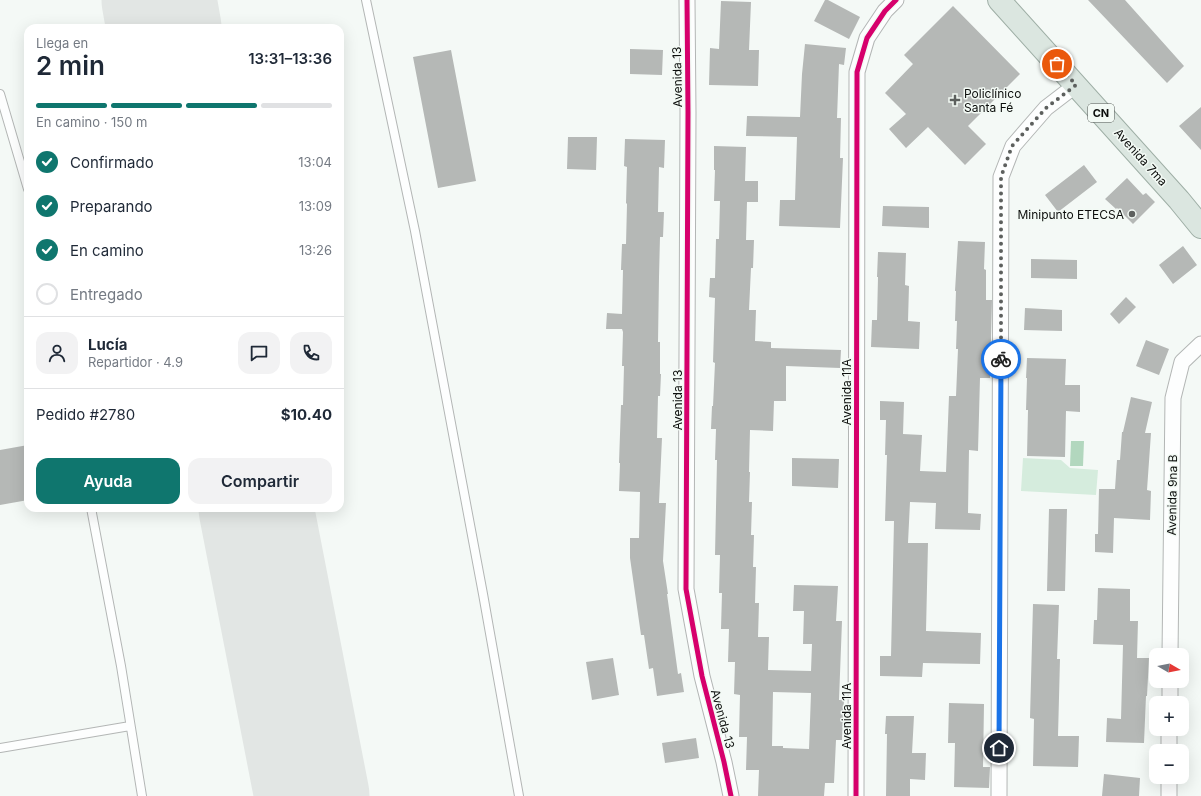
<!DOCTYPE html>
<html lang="es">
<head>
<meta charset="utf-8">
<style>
  body { margin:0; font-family:Inter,sans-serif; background:#f2f2f3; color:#1f2937; height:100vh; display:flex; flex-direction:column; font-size:15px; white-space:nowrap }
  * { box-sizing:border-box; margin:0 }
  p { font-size:13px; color:#747a83 }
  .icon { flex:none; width:22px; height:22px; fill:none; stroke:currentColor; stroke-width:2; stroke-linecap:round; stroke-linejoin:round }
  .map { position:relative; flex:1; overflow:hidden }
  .sheet { position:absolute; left:24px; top:24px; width:320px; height:488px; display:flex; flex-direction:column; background:#fff; border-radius:12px; box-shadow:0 4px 16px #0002 }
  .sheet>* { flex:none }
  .needle { width:26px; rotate:99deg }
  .buttons { position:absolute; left:1149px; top:648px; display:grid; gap:8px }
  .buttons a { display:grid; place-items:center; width:40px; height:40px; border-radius:8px; background:#fff; box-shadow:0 4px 16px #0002; font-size:20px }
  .pin { position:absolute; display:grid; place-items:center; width:34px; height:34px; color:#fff; margin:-17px; border:2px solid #fff; border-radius:50%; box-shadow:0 1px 4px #0007 }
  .courier { position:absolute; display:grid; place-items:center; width:40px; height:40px; margin:-20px; border:3px solid #1a73e8; border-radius:50%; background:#fff; color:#222; box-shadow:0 1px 5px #0007 }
  .overview em { font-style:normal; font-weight:600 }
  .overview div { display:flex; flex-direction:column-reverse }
  .overview { display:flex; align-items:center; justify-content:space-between; height:68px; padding:0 12px }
  h1 { font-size:26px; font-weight:600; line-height:30px }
  .bar { display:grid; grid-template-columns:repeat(4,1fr); gap:6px 4px; align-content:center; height:48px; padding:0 12px }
  .bar i { height:5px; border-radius:3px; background:#e0e1e3 }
  .bar .current { background:#0f766e }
  .bar p { grid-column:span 4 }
  .line { display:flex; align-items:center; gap:10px; padding:0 12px; border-top:1px solid #e0e1e3 }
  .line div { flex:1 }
  .round { display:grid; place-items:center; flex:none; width:42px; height:42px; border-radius:12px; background:#f2f2f3 }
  ol { padding:0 12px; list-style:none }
  li { display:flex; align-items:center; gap:12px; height:44px }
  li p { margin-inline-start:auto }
  li .icon { padding:4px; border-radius:50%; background:#0f766e; color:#fff; stroke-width:4 }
  li:last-child { color:#747a83 }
  li i { width:22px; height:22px; border:2px solid #e0e1e3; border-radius:50% }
  .action { display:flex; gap:8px; margin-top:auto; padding:8px 12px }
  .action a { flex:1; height:46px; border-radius:12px; background:#0f766e; color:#fff; font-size:16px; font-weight:600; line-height:46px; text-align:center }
  .action a+a { background:#f2f2f3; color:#1f2937 }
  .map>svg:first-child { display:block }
  .green { fill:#d5ecdd }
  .water { fill:#b2d7be }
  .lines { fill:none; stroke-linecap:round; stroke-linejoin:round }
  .runway { stroke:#e2e6e4; stroke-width:115 }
  .building { fill:#b5b8b6; fill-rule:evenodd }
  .service-casing { stroke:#b3b6b5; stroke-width:10 }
  .minor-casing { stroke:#b3b6b5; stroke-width:17 }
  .trunk-casing { stroke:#9eaea5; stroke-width:24 }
  .service { stroke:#fdfefe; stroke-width:8 }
  .minor { stroke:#fdfefe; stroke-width:15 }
  .trunk { stroke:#dbe6e0; stroke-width:22 }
  .cycleway-casing { stroke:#f3faf5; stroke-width:8 }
  .cycleway { stroke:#d6006c; stroke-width:5 }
  .done { stroke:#5d605e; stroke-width:4; stroke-dasharray:0 7.2 }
  .route { stroke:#1a73e8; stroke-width:5 }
  .poi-dot { fill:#5d605e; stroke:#f3faf5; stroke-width:1.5 }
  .labels { text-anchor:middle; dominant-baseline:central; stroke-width:3; stroke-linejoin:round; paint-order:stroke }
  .shield { fill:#f3faf5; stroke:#515552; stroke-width:1 }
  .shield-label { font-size:11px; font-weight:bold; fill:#0c0e0c }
  .street-label { font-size:12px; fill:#0c0e0c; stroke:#f3faf5 }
  .poi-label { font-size:12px; fill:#0c0e0c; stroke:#f3faf5; text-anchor:start }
</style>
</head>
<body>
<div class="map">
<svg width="1201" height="796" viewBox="0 0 1201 796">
  <rect width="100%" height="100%" fill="#f4f9f6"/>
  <path class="green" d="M 1023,458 L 1061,460 L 1070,468 L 1098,470 L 1096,495 L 1021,491 Z"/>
  <path class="water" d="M 1071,441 L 1084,441 L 1083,466 L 1070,466 Z"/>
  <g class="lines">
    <path class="runway" d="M 159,0 L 164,28
      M 256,508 L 312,796"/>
  </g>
  <path class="building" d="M 825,0 L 828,0 L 860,17 L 849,39 L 814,21 Z
    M 1088,0 L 1125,0 L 1184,66 L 1167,83 Z
    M 721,1 L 751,2 L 749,50 L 759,50 L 758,86 L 709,85 L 710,48 L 719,49 Z
    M 953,6 L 1020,74 L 968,126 L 986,144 L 965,165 L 928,127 L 906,148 L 889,129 L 906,114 L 885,93 L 913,64 L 904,55 Z
    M 805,44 L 846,48 L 844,65 L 839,64 L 837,118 L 841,118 L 840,158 L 843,158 L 840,228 L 779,226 L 780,200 L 795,200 L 797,137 L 746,136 L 747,116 L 800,117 L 802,74 Z
    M 630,49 L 663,50 L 662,75 L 630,74 Z
    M 451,50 L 476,181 L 438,188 L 413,57 Z
    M 1201,107 L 1201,150 L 1179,126 Z
    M 568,137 L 597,137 L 596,170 L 567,169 Z
    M 625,139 L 665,140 L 664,168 L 659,167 L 658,212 L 664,212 L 663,237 L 660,237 L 659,277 L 658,342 L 660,342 L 660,374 L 661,374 L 660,396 L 658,396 L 657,438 L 662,438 L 659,503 L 666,503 L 663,561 L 668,594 L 667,594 L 678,674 L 681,673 L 684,692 L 657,696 L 653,668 L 649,669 L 644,635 L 641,635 L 630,558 L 630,538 L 639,538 L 640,492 L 619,491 L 620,463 L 619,463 L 621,405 L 623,405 L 624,366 L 622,366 L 623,332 L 622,329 L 606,329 L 607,313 L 622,314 L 623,270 L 621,270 L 622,244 L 626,244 L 627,204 L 626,203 L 627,167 L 624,166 Z
    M 714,146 L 746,147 L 745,181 L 758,181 L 758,202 L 747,202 L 746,240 L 754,240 L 753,268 L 751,268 L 749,310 L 756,310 L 755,341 L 771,342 L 771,348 L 841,350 L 840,368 L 786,366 L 786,401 L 774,401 L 773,431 L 750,430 L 749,472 L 750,472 L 749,502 L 752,502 L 751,535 L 754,535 L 753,567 L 756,567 L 755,603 L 759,603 L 758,637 L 769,637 L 768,670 L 811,671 L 812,644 L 803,644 L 804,611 L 793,611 L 794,585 L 838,586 L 836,621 L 842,621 L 839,700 L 844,700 L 842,740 L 836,740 L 834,783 L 825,783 L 824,796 L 758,796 L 759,770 L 746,770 L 747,737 L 739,737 L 740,695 L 734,694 L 735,662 L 728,662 L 729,629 L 721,629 L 722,593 L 719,593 L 720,555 L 715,555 L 717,460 L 715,460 L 716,429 L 711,429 L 712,406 L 713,406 L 715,363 L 713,362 L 715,298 L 709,297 L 710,278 L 715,278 L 716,239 L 719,239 L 720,201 L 714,201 L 715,170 L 714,170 ZM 773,692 L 811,693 L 809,749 L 783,748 L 783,746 L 772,746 Z
    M 1084,165 L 1097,182 L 1058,212 L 1045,195 Z
    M 1127,178 L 1143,195 L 1146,193 L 1155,202 L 1133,224 L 1117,208 L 1116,209 L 1105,199 Z
    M 883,206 L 929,207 L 929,228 L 882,226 Z
    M 958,241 L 985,242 L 984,269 L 986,270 L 986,300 L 992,300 L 990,378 L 980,378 L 978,451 L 969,450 L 968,513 L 981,514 L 980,530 L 935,529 L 936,503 L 910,502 L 908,543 L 928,543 L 926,631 L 981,633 L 980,664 L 923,663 L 922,677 L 880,676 L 880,656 L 891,656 L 894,521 L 885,521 L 887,455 L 885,455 L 886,420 L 880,420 L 880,401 L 904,402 L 903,434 L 922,435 L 920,471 L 946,472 L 949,396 L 956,396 L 958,349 L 956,349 L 957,321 L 955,321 L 956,291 L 955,291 Z
    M 1183,246 L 1197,265 L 1173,284 L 1159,265 Z
    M 878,252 L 906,253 L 905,285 L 909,286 L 908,321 L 920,322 L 919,349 L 871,347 L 872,320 L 877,320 L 878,277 L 877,277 Z
    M 1031,259 L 1077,260 L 1077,279 L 1031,278 Z
    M 1126,297 L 1136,307 L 1119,324 L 1110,314 Z
    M 1025,308 L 1062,310 L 1062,331 L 1024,330 Z
    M 1146,340 L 1169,349 L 1159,375 L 1136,366 Z
    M 1027,358 L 1066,359 L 1065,385 L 1080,385 L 1080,412 L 1066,411 L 1065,457 L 1027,456 L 1028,410 L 1026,410 L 1027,378 L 1026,378 Z
    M 1131,397 L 1152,402 L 1145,433 L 1151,433 L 1147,490 L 1151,491 L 1150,520 L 1114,518 L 1113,553 L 1095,552 L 1095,534 L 1098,534 L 1099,489 L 1115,489 L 1117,460 L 1120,460 L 1122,432 L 1123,432 Z
    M 28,445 L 28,500 L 0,505 L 0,450 Z
    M 792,458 L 839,459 L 838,488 L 792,486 Z
    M 1049,509 L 1067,509 L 1065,591 L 1047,591 Z
    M 1098,588 L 1130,589 L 1130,621 L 1138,621 L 1137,658 L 1149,658 L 1147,696 L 1146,696 L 1144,743 L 1106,742 L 1107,718 L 1121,719 L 1123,645 L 1093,644 L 1094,620 L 1097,620 Z
    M 1033,604 L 1059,605 L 1057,659 L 1060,659 L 1058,736 L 1079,736 L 1078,767 L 1033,766 L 1034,719 L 1030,718 Z
    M 613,658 L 619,695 L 592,700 L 586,662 Z
    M 949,703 L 984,704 L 983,767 L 990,767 L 989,788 L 954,787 L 955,743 L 948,743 Z
    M 886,716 L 914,716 L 912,753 L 926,753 L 925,780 L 910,779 L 910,796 L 886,796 L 887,734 L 885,734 Z
    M 696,738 L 699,758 L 665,763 L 662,743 Z
    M 1104,774 L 1140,778 L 1139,796 L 1102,796 Z"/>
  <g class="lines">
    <g class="service-casing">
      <path id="service" d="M 366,0 L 415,231 L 483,594 L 519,796
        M 0,94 L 28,189
        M 91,508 L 121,666 L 142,796
        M 0,748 L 130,726"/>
    </g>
    <g class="minor-casing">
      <path id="minor" d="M 687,0 L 688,112 L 686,589 L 702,676 L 724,762 L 731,796
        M 1170,655 L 1173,398 L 1182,362 L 1201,344
        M 1170,703 L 1170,681
        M 1169,751 L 1169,729
        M 856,796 L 857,72 L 867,38 L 885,11 L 896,0
        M 999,796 L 1001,177 L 1013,146 L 1046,108 L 1076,85
        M 1169,796 L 1169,777"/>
    </g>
    <g class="trunk-casing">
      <path id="trunk" d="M 999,0 L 1179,200 L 1201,227"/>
    </g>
    <use href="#service" class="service"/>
    <use href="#minor" class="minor"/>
    <use href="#trunk" class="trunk"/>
    <g class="cycleway-casing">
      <path id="cycleway" d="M 687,0 L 688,112 L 686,589 L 702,676 L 724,762 L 731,796
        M 856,796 L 857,72 L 867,38 L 885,11 L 896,0"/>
    </g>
    <use href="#cycleway" class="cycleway"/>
  </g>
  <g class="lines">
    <path class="done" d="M 1001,359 L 1001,177 L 1012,146 L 1046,108 L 1076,85 L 1057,64"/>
    <path class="route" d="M 999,748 L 1001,359"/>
  </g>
  <g class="poi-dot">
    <path d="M953 94h4v4h4v4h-4v4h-4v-4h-4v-4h4z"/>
    <circle cx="1132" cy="214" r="4"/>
  </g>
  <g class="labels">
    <rect class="shield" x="1088" y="104" width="26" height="18" rx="3"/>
    <g class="shield-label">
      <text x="1101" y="113">CN</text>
    </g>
    <g class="street-label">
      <text transform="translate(677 77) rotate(-91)">Avenida 13</text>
      <text transform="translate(1141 157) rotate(48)">Avenida 7ma</text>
      <text transform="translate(846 392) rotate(-90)">Avenida 11A</text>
      <text transform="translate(677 400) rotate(-90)">Avenida 13</text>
      <text transform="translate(1172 495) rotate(-89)">Avenida 9na B</text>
      <text transform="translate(846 716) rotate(-90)">Avenida 11A</text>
      <text transform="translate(723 719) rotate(75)">Avenida 13</text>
    </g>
    <g class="poi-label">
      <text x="964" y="93">Policlínico<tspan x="964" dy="14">Santa Fé</tspan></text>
      <text x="1124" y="214" text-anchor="end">Minipunto ETECSA</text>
    </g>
  </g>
</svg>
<div class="buttons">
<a><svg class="needle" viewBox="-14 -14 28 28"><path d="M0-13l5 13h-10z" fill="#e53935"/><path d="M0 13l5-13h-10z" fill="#747a83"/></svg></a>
<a>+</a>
<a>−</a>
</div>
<div class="pin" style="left:1057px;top:64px;background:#ea580c"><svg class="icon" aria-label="bag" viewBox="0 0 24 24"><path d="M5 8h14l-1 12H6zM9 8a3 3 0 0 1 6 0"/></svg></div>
<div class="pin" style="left:999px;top:748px;background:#1f2937"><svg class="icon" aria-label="home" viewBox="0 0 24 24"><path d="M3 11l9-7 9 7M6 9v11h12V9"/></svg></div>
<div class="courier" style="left:1001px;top:359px"><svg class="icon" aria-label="bike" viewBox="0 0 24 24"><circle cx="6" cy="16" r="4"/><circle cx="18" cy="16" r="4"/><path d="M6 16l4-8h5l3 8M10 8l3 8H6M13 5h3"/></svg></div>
<section class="sheet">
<div class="overview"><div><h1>2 min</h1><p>Llega en</p></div><em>13:31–13:36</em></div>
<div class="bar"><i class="current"></i><i class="current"></i><i class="current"></i><i></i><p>En camino · 150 m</p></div>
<ol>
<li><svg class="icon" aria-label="check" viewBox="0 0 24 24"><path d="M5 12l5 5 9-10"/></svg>Confirmado<p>13:04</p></li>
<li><svg class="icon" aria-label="check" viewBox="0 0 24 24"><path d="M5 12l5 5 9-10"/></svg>Preparando<p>13:09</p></li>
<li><svg class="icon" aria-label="check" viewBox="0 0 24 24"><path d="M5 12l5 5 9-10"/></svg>En camino<p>13:26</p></li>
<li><i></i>Entregado</li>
</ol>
<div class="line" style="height:72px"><a class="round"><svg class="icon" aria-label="person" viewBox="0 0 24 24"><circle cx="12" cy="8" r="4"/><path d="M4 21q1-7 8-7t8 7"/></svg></a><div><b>Lucía</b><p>Repartidor · 4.9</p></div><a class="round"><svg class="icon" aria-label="chat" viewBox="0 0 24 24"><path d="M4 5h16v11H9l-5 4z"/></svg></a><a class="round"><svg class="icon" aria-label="phone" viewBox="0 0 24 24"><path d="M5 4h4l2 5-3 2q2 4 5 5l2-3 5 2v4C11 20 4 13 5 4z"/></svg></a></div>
<div class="line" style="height:52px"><div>Pedido #2780</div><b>$10.40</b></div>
<div class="action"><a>Ayuda</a><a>Compartir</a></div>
</section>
</div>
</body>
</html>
